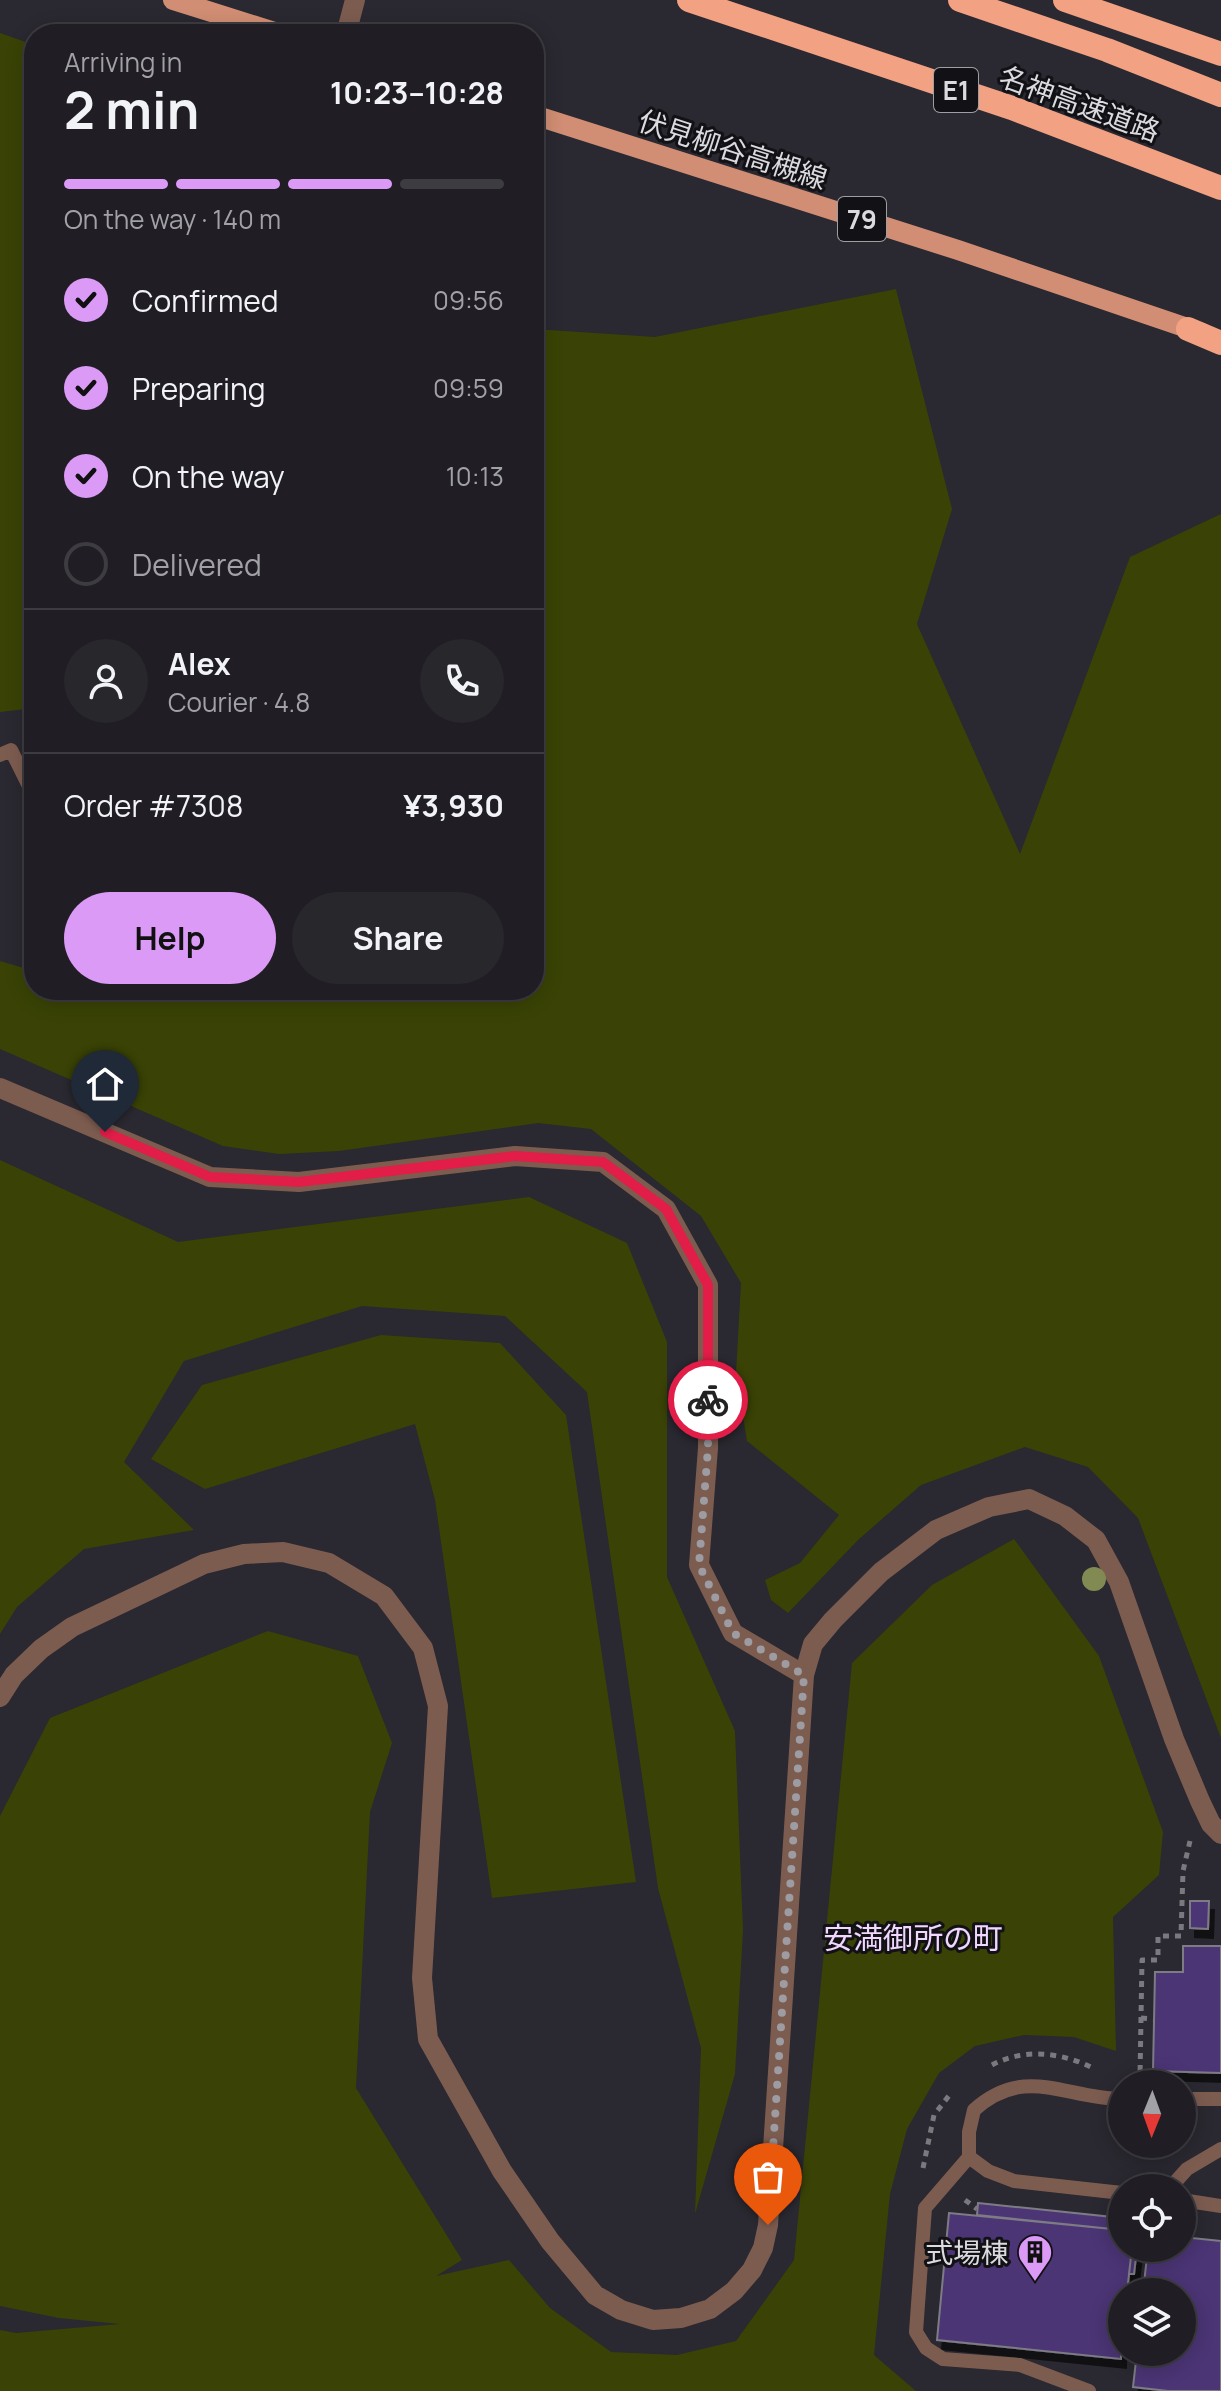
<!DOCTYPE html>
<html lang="en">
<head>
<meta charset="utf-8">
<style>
  body { margin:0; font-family:Manrope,"Noto Sans JP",sans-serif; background:#28272c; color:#f1f3f6; height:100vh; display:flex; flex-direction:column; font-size:30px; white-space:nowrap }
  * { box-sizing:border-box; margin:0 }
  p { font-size:26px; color:#a2a2a6 }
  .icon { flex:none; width:44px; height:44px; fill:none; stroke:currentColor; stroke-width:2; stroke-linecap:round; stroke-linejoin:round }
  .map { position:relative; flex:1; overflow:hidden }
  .panel { position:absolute; left:24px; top:24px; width:520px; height:976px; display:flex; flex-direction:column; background:#201e24; border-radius:32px; box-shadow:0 4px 20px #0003,0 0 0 2px #3d3c41 }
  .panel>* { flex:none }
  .needle { width:52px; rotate:181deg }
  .tools { position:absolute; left:1108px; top:2070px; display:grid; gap:16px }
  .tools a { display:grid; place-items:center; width:88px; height:88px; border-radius:50%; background:#201e24; box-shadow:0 4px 20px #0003,0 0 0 2px #3d3c41; font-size:40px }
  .pin { position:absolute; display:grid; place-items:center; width:68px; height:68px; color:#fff; margin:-82px -34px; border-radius:50% 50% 50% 0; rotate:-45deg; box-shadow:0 0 8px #0007 }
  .pin .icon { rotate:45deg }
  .courier { position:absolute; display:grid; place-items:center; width:80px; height:80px; margin:-40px; border:6px solid #e11d48; border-radius:50%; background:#fff; color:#222; box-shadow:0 2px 10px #0007 }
  .summary em { font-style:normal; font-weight:700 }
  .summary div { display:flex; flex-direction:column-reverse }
  .summary { display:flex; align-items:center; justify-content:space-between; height:136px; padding:0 40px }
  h1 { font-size:52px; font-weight:700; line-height:60px }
  .bar { display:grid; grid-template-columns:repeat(4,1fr); gap:12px 8px; align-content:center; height:96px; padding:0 40px }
  .bar i { height:10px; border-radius:6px; background:#3d3c41 }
  .bar .on { background:#da9af6 }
  .bar p { grid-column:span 4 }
  .line { display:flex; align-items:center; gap:20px; padding:0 40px; border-top:2px solid #3d3c41 }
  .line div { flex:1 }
  .round { display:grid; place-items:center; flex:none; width:84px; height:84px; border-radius:42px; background:#28272c }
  ol { padding:0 40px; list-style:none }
  li { display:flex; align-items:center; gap:24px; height:88px }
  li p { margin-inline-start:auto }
  li .icon { padding:8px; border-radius:50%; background:#da9af6; color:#111; stroke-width:4 }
  li:last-child { color:#a2a2a6 }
  li i { width:44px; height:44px; border:4px solid #3d3c41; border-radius:50% }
  .button { display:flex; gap:16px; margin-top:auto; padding:16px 40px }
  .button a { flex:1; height:92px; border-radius:48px; background:#da9af6; color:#111; font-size:32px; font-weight:700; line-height:92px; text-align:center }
  .button a+a { background:#28272c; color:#f1f3f6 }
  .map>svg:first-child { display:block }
  .green { fill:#3a4305 }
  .building { fill:#4c3575; stroke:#7d7b85; stroke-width:2; filter:url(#shadow) }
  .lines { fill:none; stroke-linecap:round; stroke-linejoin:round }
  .path { stroke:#7a797f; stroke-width:5; stroke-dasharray:6 6; stroke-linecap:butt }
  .service { stroke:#7d5c50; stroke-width:14 }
  .minor { stroke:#7d5c50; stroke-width:20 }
  .primary { stroke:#d18e74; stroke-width:20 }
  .motorway { stroke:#f2a182; stroke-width:24 }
  .tree { fill:#808a52 }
  .done { stroke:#9d9ca2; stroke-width:8; stroke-dasharray:0 14.4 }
  .route { stroke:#e11d48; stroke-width:10 }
  .labels { text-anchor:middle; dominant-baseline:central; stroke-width:6; stroke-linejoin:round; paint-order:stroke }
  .shield { fill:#121115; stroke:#9f9ea2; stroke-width:2 }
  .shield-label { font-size:26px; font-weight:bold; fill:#dbdadf }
  .street-label { font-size:28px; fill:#dbdadf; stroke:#121115 }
  .poi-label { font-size:28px; fill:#dbdadf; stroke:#121115; text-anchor:end }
  .neighbourhood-label { font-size:30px; fill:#f1d6fe; stroke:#121115 }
</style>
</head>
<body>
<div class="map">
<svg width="1221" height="2391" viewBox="0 0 1221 2391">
  <defs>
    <filter id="shadow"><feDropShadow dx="5" dy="9" stdDeviation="0" flood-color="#0009"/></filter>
  </defs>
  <rect width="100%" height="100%" fill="#2a2830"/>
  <path class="green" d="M 0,33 L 34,45 L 34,708 L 0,712 Z
    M 896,289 L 952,509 L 917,624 L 1020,854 L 1130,557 L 1221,514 L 1221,1738 L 1138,1518 L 1088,1467 L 1025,1447 L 921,1485 L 858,1540 L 788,1613 L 771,1600 L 765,1580 L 800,1563 L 839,1515 L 747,1441 L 736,1373 L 741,1283 L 701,1216 L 591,1129 L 538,1123 L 339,1151 L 279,1154 L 223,1146 L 0,1049 L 0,961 L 34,971 L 34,990 L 534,990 L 534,329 L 655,337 Z
    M 0,1160 L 178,1242 L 529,1197 L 627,1243 L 667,1342 L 667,1577 L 735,1731 L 743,1930 L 735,2074 L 695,2214 L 701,2048 L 658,1888 L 587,1392 L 505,1316 L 362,1306 L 184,1361 L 124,1462 L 194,1530 L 84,1549 L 17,1607 L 0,1634 Z
    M 381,1335 L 500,1343 L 566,1415 L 636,1882 L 492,1898 L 435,1500 L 415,1424 L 205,1489 L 151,1459 L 202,1385 Z
    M 1014,1539 L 1099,1656 L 1163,1832 L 1159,1875 L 1113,1917 L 1116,2051 L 1074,2037 L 1024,2035 L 975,2046 L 939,2073 L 907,2129 L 890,2194 L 874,2355 L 916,2391 L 0,2391 L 0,2330 L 16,2333 L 120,2324 L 59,2318 L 0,2306 L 0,1816 L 50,1718 L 268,1631 L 358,1656 L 392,1743 L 370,1812 L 356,2088 L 462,2260 L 436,2276 L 509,2260 L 550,2308 L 611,2352 L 677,2355 L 736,2341 L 794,2260 L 852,1663 L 932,1585 Z"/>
  <path class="building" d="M 1190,1901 L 1209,1901 L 1208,1929 L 1190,1928 Z
    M 1183,1946 L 1221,1946 L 1221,2073 L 1153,2071 L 1155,1972 L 1183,1972 Z
    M 978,2203 L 1122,2218 L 1122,2230 L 977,2215 Z
    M 949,2213 L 1122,2230 L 1122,2248 L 1132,2248 L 1127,2292 L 1122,2292 L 1121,2359 L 937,2340 Z
    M 1182,2237 L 1221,2241 L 1221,2391 L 1168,2391 L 1133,2387 L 1137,2352 L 1182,2352 L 1182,2292 L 1143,2292 L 1148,2248 L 1182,2248 Z
    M 1132,2248 L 1137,2248 L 1134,2274 L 1129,2274 Z"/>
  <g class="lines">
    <path class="path" d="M 1141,2018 L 1154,2019
      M 992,2065 C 1024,2048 1061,2052 1093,2068
      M 1134,2077 L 1140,2077 L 1142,1960 L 1158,1960 L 1158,1936 L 1181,1936 L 1183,1871 L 1190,1841
      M 923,2168 L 934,2115 L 951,2093
      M 965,2200 L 977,2209"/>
    <path class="service" d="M 0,755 L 11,750 L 34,796
      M 1122,2099 C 1066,2099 1025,2064 974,2110 L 969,2132 L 969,2157 L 988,2171 L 1014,2181 L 1122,2193
      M 1182,2099 L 1221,2099
      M 969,2157 L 925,2208 L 916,2332 L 926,2348 L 943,2359 L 1020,2365 L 1089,2391
      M 1170,2188 L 1187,2169 L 1221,2149
      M 1182,2200 L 1221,2206"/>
    <path class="minor" d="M 346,34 L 355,0
      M 0,1088 L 210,1177 L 299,1182 L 515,1156 L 603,1162 L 666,1209 L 708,1285 L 708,1448 L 699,1565 L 733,1633 L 804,1675
      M 0,1697 L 14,1675 L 41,1649 L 72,1627 L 204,1564 L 244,1554 L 283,1552 L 329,1563 L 384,1596 L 423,1648 L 438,1706 L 422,1978 L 428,2039 L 502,2171 L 550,2241 L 595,2295 L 621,2310 L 653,2320 L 681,2318 L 710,2309 L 734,2291 L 752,2270 L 763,2248 L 768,2225 L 804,1675 L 813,1644 L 833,1620 L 881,1572 L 936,1530 L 989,1507 L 1029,1499 L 1065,1516 L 1096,1540 L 1119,1582 L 1174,1739 L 1200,1801 L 1211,1824 L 1221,1834"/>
    <path class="primary" d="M 173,0 L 281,34
      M 534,115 L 958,250 L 1202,333"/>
    <path class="motorway" d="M 689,0 L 1012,108 L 1221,188
      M 960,0 L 1107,50 L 1221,95
      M 1065,0 L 1221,54
      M 1188,329 L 1221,343"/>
  </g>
  <circle class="tree" cx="1094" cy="1579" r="12"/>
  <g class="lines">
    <path class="done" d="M 708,1400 L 708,1448 L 699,1565 L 733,1633 L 804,1675 L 768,2225"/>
    <path class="route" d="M 105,1132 L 210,1177 L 299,1182 L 515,1156 L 603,1162 L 666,1209 L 708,1285 L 708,1400"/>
  </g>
  <defs>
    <g id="building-pin" transform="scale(1.8)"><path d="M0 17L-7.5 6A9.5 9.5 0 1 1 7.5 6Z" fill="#da9af6" stroke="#121115"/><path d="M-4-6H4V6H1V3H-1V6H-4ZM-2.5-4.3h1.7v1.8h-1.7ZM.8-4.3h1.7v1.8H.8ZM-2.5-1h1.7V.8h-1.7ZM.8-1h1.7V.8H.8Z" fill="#111"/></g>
  </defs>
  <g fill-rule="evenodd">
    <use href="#building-pin" x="1035" y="2252"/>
  </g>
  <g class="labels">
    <g class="shield">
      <rect x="934" y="68" width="44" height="44" rx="6"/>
      <rect x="838" y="197" width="48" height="44" rx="6"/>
    </g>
    <g class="shield-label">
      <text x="956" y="90">E1</text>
      <text x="862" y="219">79</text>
    </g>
    <g class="street-label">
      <text transform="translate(1080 103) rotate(20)">名神高速道路</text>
      <text transform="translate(733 149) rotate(18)">伏見柳谷高槻線</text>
    </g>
    <g class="poi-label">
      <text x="1009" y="2252">式場棟</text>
    </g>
    <g class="neighbourhood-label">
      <text x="913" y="1937">安満御所の町</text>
    </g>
  </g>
</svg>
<div class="tools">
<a><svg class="needle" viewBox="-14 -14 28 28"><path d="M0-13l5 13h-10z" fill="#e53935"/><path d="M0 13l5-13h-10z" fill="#a2a2a6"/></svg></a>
<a><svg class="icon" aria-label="locate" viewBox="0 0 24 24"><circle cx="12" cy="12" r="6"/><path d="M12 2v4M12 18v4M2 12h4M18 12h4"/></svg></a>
<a><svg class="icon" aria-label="layers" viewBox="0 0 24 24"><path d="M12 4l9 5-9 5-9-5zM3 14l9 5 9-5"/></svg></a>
</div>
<div class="pin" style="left:768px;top:2225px;background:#ea580c"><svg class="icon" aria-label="bag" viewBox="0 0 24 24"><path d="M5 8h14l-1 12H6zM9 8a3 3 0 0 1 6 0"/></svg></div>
<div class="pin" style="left:105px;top:1132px;background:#1f2937"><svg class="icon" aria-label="home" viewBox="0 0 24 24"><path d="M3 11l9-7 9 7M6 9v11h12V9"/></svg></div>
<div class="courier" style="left:708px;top:1400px"><svg class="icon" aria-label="bike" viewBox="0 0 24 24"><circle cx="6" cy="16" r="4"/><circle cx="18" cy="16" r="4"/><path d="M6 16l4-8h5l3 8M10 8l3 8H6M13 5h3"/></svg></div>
<section class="panel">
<div class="summary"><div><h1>2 min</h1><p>Arriving in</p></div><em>10:23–10:28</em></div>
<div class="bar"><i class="on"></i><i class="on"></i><i class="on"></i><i></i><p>On the way · 140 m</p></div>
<ol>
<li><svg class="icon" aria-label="check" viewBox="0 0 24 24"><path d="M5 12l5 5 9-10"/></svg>Confirmed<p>09:56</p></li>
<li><svg class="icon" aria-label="check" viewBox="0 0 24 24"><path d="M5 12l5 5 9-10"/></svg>Preparing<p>09:59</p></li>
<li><svg class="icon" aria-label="check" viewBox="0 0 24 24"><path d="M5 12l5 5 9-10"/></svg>On the way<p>10:13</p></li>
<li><i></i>Delivered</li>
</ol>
<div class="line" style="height:144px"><a class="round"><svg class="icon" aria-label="person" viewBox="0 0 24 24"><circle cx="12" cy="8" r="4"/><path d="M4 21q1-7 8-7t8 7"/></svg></a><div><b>Alex</b><p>Courier · 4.8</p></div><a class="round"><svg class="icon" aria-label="phone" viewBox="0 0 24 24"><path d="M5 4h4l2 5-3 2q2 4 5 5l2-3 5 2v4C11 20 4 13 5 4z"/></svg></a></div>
<div class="line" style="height:104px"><div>Order #7308</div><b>¥3,930</b></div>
<div class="button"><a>Help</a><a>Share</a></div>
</section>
</div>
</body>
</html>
